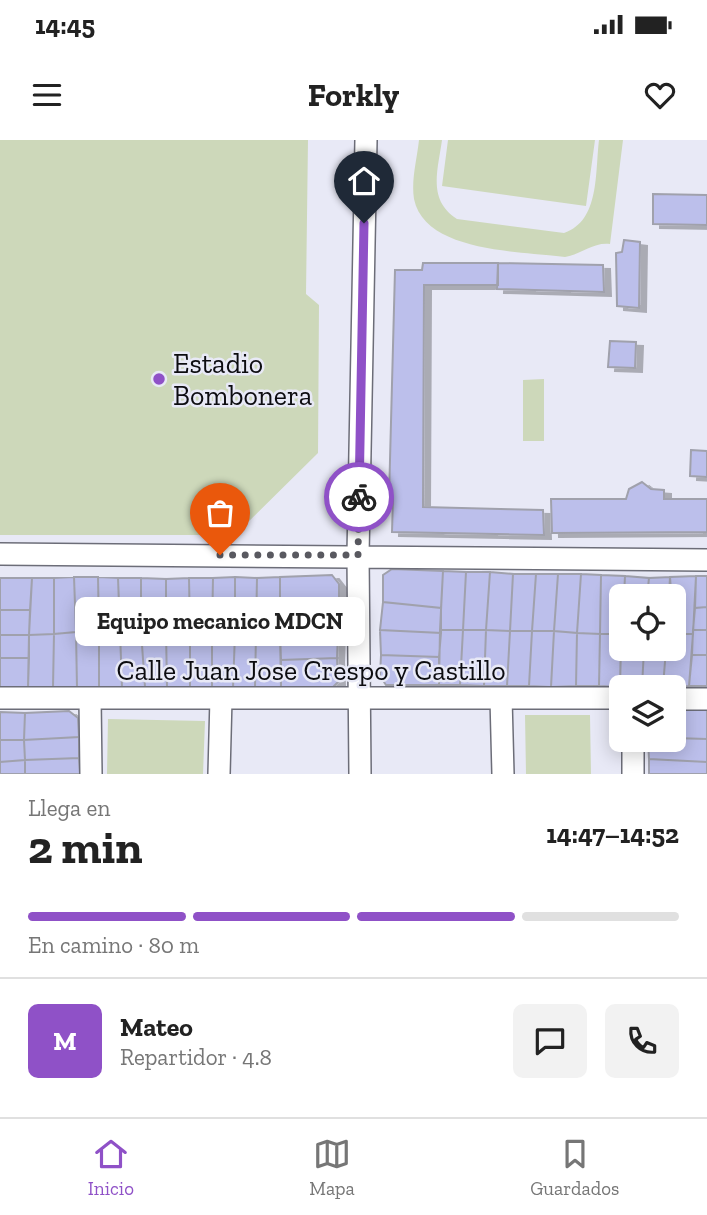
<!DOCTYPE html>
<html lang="es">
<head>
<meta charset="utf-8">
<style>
  body { margin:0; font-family:"Zilla Slab",serif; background:#f2f2f2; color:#222; height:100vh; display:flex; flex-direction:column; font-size:26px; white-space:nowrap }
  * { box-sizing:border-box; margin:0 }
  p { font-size:23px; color:#767676 }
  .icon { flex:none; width:38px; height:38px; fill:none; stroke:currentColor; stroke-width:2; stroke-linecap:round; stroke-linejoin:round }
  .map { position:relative; height:634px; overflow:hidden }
  .details { display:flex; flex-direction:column; background:#fff; flex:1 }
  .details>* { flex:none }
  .controls { position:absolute; left:609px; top:444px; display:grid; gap:14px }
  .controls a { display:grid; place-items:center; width:77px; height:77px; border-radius:10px; background:#fff; box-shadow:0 4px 18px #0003; font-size:35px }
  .pin { position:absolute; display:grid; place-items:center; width:60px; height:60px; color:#fff; margin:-72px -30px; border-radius:50% 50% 50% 0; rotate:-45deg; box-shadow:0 0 7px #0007 }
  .pin .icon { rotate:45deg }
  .courier { position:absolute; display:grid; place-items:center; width:70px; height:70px; margin:-35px; border:5px solid #8f51c7; border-radius:50%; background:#fff; color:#222; box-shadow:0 2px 9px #0007 }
  .bubble { position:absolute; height:49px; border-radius:10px; background:#fff; box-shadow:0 4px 18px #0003; font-size:23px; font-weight:700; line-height:49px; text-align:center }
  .headline em { font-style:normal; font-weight:700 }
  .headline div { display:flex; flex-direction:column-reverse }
  .headline { display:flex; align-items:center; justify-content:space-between; height:119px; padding:0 28px }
  h1 { font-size:46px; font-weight:700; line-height:52px }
  .bar { display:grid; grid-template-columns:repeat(4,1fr); gap:10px 7px; align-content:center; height:84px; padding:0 28px }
  .bar i { height:9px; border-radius:5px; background:#e0e0e0 }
  .bar .selected { background:#8f51c7 }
  .bar p { grid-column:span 4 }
  .line { display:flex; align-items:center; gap:18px; padding:0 28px; border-top:2px solid #e0e0e0 }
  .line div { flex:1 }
  .round { display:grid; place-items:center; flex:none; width:74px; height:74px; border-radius:10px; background:#f2f2f2 }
  .status { display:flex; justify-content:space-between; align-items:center; height:49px; padding:0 35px; background:#fff; direction:ltr }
  .status svg { height:19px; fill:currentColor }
  header { display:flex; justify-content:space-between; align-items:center; height:91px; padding:0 28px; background:#fff; font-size:32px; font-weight:700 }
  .tabs { display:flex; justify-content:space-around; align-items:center; height:98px; border-top:2px solid #e0e0e0; background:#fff; font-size:19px; color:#767676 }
  .tabs a { display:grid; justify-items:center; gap:4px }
  .tabs .selected { color:#8f51c7 }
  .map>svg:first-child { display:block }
  .green { fill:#cdd8ba }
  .building { fill:#bcbfeb; stroke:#a0a1ac; stroke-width:2; filter:url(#shadow) }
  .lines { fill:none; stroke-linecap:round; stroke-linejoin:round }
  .street-casing { stroke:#6c6d78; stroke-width:24 }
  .street { stroke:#fff; stroke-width:21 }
  .done { stroke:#595960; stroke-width:7; stroke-dasharray:0 12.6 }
  .route { stroke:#8f51c7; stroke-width:9 }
  .poi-dot { fill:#8f51c7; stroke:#e8e9f6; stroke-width:2.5 }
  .labels { text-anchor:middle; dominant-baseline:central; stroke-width:5; stroke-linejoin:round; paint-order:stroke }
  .poi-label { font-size:28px; fill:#0c0c10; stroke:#e8e9f6; text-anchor:start }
  .street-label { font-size:28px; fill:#0c0c10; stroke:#e8e9f6 }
</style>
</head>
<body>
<div class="status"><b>14:45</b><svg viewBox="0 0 49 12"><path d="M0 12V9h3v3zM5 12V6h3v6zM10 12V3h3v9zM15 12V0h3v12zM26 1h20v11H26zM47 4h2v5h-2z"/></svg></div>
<header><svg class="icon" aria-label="menu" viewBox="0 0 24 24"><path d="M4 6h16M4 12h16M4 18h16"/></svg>Forkly<svg class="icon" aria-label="heart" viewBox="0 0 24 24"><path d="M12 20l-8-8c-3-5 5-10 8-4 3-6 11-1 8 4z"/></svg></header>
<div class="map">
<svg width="707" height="634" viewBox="0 0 707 634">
  <defs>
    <filter id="shadow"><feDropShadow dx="7" dy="4" stdDeviation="0" flood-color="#0004"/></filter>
  </defs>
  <rect width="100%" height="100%" fill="#e8e9f6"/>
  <path class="green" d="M 0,0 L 308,0 L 306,154 L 319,165 L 318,313 L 235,395 L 0,395 Z
    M 419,0 L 442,0 C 438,30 427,60 457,79 L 564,93 C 600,81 595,32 599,0 L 623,0 L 610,104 C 593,102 582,114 565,117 C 522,111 425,113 414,59 C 411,40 417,19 419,0 Z
    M 448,0 L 595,0 L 586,66 L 442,46 Z
    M 544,239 L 544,301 L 523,301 L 523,240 Z
    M 525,575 L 590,575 L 591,634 L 526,634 Z
    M 108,579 L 205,581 L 203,634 L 107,634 Z"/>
  <path class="building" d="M 653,54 L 707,55 L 707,85 L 653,84 Z
    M 624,100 L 640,102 L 639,168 L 617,166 L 616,113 L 622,112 Z
    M 423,123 L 498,123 L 498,145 L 424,145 L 423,367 L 543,370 L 544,395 L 392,392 L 393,359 L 389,358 L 395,130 L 422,130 Z
    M 498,123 L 603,125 L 604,152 L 497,149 Z
    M 610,201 L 636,202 L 635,228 L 608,227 Z
    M 691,310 L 707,311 L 707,337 L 690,336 Z
    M 642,342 L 651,349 L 664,350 L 664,359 L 707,359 L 707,392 L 552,393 L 551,359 L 626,359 L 629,349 Z
    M 392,429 L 443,431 L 441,468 L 383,462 L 383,435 Z
    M 443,431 L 466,432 L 463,490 L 440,490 Z
    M 466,432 L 490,432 L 486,490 L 463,490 Z
    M 490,432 L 513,434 L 510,491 L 486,490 Z
    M 513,434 L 536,434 L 532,491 L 510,491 Z
    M 536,434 L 558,434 L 554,491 L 532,491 Z
    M 558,434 L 581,434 L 577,493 L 554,491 Z
    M 581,434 L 601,435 L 600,494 L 577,493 Z
    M 332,435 L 339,444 L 339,467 L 280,466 L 280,437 Z
    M 601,435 L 625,436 L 624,457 L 621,457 L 621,494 L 600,494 Z
    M 625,436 L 649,438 L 647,457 L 624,457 Z
    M 696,436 L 707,436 L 707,467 L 695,468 Z
    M 696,436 L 693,494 L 674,494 L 670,437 Z
    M 74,437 L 76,492 L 54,494 L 54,438 Z
    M 74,437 L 98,437 L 99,491 L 76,492 Z
    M 98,437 L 118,438 L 120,491 L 99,491 Z
    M 235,437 L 257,438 L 256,493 L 235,493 Z
    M 235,437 L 235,493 L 212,493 L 213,438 Z
    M 280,437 L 280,493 L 256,493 L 257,438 Z
    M 670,437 L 669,457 L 647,457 L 649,438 Z
    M 0,438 L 32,438 L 30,470 L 0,470 Z
    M 32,438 L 54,438 L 54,494 L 29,495 Z
    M 118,438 L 141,438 L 141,491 L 120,491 Z
    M 141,438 L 166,439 L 166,491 L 141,491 Z
    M 189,438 L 213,438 L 212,493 L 190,492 Z
    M 189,438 L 190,492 L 166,491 L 166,439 Z
    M 383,462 L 441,468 L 441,493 L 380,490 Z
    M 280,466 L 339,467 L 338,493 L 280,493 Z
    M 707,467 L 707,490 L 693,490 L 695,468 Z
    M 0,470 L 30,470 L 29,495 L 0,495 Z
    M 380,490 L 441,493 L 439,517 L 381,515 Z
    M 440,490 L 463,490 L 460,545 L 439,545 Z
    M 463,490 L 486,490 L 484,546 L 460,545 Z
    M 486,490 L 510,491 L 507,546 L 484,546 Z
    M 693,490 L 707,490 L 707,515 L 692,515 Z
    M 99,491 L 120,491 L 122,548 L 99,548 Z
    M 99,491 L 99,548 L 77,548 L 76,492 Z
    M 120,491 L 141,491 L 145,547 L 122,548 Z
    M 141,491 L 166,491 L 167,547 L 145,547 Z
    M 166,491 L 190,492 L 190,547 L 167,547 Z
    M 510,491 L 532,491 L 529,546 L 507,546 Z
    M 532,491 L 554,491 L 551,547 L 529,546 Z
    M 554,491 L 577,493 L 576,546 L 551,547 Z
    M 76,492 L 77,548 L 53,547 L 54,494 Z
    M 190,492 L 212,493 L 212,548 L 190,547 Z
    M 212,493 L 235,493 L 233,548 L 212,548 Z
    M 235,493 L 256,493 L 255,548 L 233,548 Z
    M 256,493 L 280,493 L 281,549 L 255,548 Z
    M 280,493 L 338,493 L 337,518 L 281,520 Z
    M 577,493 L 600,494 L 599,546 L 576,546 Z
    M 54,494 L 53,547 L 28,548 L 29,495 Z
    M 600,494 L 621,494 L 620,547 L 599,546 Z
    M 674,494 L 693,494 L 689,546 L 663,547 L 666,509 L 674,509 Z
    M 0,495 L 29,495 L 29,518 L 0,518 Z
    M 621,507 L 644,509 L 642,547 L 620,547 Z
    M 644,509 L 666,509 L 663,547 L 642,547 Z
    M 381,515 L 439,517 L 439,545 L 386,545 L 380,536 Z
    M 692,515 L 707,515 L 707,546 L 689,546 Z
    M 0,518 L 29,518 L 28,548 L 0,549 Z
    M 337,518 L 338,542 L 331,549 L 281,549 L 281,520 Z
    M 674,568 L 707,569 L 707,599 L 674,598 Z
    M 69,571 L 78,578 L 79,597 L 24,600 L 25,573 Z
    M 0,572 L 25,573 L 24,600 L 0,600 Z
    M 79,597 L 79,618 L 25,620 L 24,600 Z
    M 674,598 L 707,599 L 707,622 L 649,619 L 648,600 Z
    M 0,600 L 24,600 L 25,620 L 0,622 Z
    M 79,618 L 80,634 L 25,634 L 25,620 Z
    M 649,619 L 707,622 L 707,634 L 649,634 Z
    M 25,620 L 25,634 L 0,634 L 0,622 Z"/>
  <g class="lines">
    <g class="street-casing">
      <path id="street" d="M 0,414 L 707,420
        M 0,558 L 621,558
        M 90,558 L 91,634
        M 501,558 L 503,634
        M 674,559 L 707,559
        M 633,600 L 633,634
        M 219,634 L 221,558
        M 360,634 L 358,415 L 366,0"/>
    </g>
    <use href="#street" class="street"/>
  </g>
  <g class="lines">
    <path class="done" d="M 220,415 L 358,415 L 359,357"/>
    <path class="route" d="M 359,357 L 364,83"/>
  </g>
  <circle class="poi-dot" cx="159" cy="239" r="7"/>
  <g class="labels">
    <g class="poi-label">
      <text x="173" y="223">Estadio<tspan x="173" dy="32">Bombonera</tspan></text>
    </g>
    <g class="street-label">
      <text x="311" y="530">Calle Juan Jose Crespo y Castillo</text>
    </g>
  </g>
</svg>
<div class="controls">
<a><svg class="icon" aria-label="locate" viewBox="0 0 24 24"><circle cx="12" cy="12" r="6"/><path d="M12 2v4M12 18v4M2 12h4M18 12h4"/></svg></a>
<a><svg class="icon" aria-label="layers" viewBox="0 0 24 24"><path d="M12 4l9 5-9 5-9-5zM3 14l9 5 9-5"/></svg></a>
</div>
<div class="pin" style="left:220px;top:415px;background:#ea580c"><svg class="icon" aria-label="bag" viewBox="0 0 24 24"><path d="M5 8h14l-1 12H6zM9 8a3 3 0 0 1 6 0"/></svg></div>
<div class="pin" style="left:364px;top:83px;background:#1f2937"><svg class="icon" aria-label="home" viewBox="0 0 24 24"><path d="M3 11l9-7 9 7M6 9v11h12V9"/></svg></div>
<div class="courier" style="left:359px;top:357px"><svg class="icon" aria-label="bike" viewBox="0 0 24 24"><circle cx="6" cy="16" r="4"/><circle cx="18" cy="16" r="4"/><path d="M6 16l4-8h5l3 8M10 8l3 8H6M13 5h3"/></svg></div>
<div class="bubble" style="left:75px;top:457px;width:290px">Equipo mecanico MDCN</div>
</div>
<section class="details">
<div class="headline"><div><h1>2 min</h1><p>Llega en</p></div><em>14:47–14:52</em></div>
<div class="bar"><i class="selected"></i><i class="selected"></i><i class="selected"></i><i></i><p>En camino · 80 m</p></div>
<div class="line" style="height:126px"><b class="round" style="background:#8f51c7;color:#fff">M</b><div><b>Mateo</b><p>Repartidor · 4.8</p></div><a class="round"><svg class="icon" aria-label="chat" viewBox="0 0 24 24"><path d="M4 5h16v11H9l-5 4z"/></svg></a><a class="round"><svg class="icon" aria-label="phone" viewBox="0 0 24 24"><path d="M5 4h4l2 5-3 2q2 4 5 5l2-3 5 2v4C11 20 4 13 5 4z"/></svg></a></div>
</section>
<nav class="tabs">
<a class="selected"><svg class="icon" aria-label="home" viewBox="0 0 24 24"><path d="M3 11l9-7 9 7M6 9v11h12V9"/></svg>Inicio</a>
<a><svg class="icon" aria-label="map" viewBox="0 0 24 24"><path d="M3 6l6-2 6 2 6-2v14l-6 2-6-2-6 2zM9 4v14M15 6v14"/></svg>Mapa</a>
<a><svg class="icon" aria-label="saved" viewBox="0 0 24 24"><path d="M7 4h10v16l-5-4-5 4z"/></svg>Guardados</a>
</nav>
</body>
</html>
